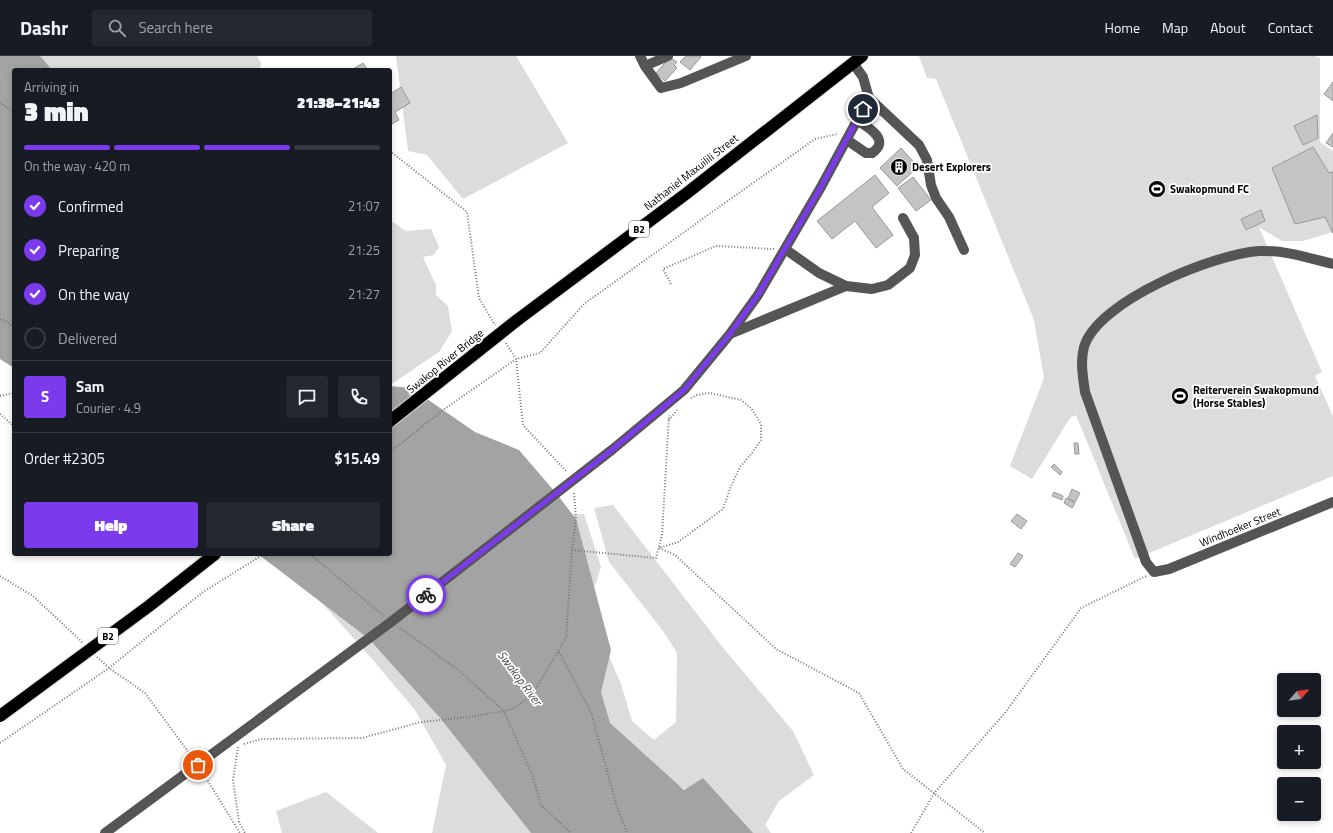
<!DOCTYPE html>
<html lang="en">
<head>
<meta charset="utf-8">
<style>
  body { margin:0; font-family:"Titillium Web",sans-serif; background:#242831; color:#f1f3f6; height:100vh; display:flex; flex-direction:column; font-size:15px; white-space:nowrap }
  * { box-sizing:border-box; margin:0 }
  p { font-size:13px; color:#9ea1a6 }
  .icon { flex:none; width:22px; height:22px; fill:none; stroke:currentColor; stroke-width:2; stroke-linecap:round; stroke-linejoin:round }
  .map { position:relative; flex:1; overflow:hidden }
  .panel { position:absolute; left:12px; top:12px; width:380px; height:488px; display:flex; flex-direction:column; background:#171b24; border-radius:4px; box-shadow:0 2px 6px #0003 }
  .panel>* { flex:none }
  .needle { width:26px; rotate:61deg }
  .controls { position:absolute; left:1277px; top:617px; display:grid; gap:8px }
  .controls a { display:grid; place-items:center; width:44px; height:44px; border-radius:4px; background:#171b24; box-shadow:0 2px 6px #0003; font-size:20px }
  .pin { position:absolute; display:grid; place-items:center; width:34px; height:34px; color:#fff; margin:-17px; border:2px solid #fff; border-radius:50%; box-shadow:0 1px 4px #0007 }
  .courier { position:absolute; display:grid; place-items:center; width:40px; height:40px; margin:-20px; border:3px solid #7c3aed; border-radius:50%; background:#fff; color:#222; box-shadow:0 1px 5px #0007 }
  .headline em { font-style:normal; font-weight:800 }
  .headline div { display:flex; flex-direction:column-reverse }
  .headline { display:flex; align-items:center; justify-content:space-between; height:68px; padding:0 12px }
  h1 { font-size:26px; font-weight:800; line-height:30px }
  .bar { display:grid; grid-template-columns:repeat(4,1fr); gap:6px 4px; align-content:center; height:48px; padding:0 12px }
  .bar i { height:5px; border-radius:3px; background:#363941 }
  .bar .selected { background:#7c3aed }
  .bar p { grid-column:span 4 }
  .line { display:flex; align-items:center; gap:10px; padding:0 12px; border-top:1px solid #363941 }
  .line div { flex:1 }
  .round { display:grid; place-items:center; flex:none; width:42px; height:42px; border-radius:4px; background:#242831 }
  ol { padding:0 12px; list-style:none }
  li { display:flex; align-items:center; gap:12px; height:44px }
  li p { margin-inline-start:auto }
  li .icon { padding:4px; border-radius:50%; background:#7c3aed; color:#fff; stroke-width:4 }
  li:last-child { color:#9ea1a6 }
  li i { width:22px; height:22px; border:2px solid #363941; border-radius:50% }
  .primary-button { display:flex; gap:8px; margin-top:auto; padding:8px 12px }
  .primary-button a { flex:1; height:46px; border-radius:4px; background:#7c3aed; color:#fff; font-size:16px; font-weight:800; line-height:46px; text-align:center }
  .primary-button a+a { background:#242831; color:#f1f3f6 }
  header { display:flex; align-items:center; gap:24px; box-sizing:border-box; height:56px; padding:0 20px; background:#171b24; border-bottom:1px solid #363941 }
  header strong { font-size:19px }
  nav { display:flex; gap:22px; margin-inline-start:auto; font-size:14px }
  .search { width:280px; height:36px; background:#242831; display:flex; align-items:center; gap:10px; box-sizing:border-box; padding:0 14px; border-radius:4px; color:#9ea1a6; font-size:15px }
  .map>svg:first-child { display:block }
  .green { fill:#dcdcdc }
  .water { fill:#a3a3a3 }
  .building { fill:#c4c4c4; stroke:#999 }
  .lines { fill:none; stroke-linecap:round; stroke-linejoin:round }
  .highway-casing { stroke:#dbdbdb; stroke-width:14 }
  .path { stroke:#777; stroke-width:2; stroke-dasharray:1 2; stroke-linecap:butt }
  .minor { stroke:#555; stroke-width:10 }
  .highway { stroke:#000; stroke-width:12 }
  .highway-bridge-casing { stroke:#dbdbdb; stroke-width:14; stroke-linecap:butt }
  .highway-bridge { stroke:#000; stroke-width:12 }
  .done { stroke:#595959; stroke-width:4; stroke-dasharray:0 7.2 }
  .route { stroke:#7c3aed; stroke-width:5 }
  .labels { text-anchor:middle; dominant-baseline:central; stroke-width:3.5; stroke-linejoin:round; paint-order:stroke }
  .shield { fill:#fff; stroke:#4c4c4c; stroke-width:1 }
  .shield-label { font-size:10px; font-weight:bold; fill:#000 }
  .poi-label { font-size:11px; font-weight:bold; fill:#000; stroke:#fff; text-anchor:start }
  .street-label { font-size:11px; fill:#000; stroke:#fff }
  .water-label { font-size:12px; font-style:italic; fill:#444; stroke:#fff }
</style>
</head>
<body>
<header>
<strong>Dashr</strong>
<div class="search"><svg class="icon" aria-label="search" viewBox="0 0 24 24"><circle cx="10" cy="10" r="6"/><path d="M15 15l6 6"/></svg>Search here</div>
<nav><a>Home</a><a>Map</a><a>About</a><a>Contact</a></nav>
</header>
<div class="map">
<svg width="1333" height="777" viewBox="0 0 1333 777">
  <rect width="100%" height="100%" fill="#fff"/>
  <path class="green" d="M 0,0 L 257,0 L 261,7 L 260,14 L 14,14 L 0,288 Z
    M 396,0 L 516,0 L 568,87 L 463,143 L 427,99 L 408,95 Z
    M 919,0 L 1315,0 L 1320,2 L 1320,86 L 1333,95 L 1333,176 L 1303,185 L 1282,185 L 1259,171 L 1322,316 L 1315,320 L 1333,360 L 1333,420 L 1135,503 L 1076,359 L 1070,362 L 1032,423 L 1010,410 L 1044,322 L 1034,264 L 936,23 L 927,22 Z
    M 390,164 L 406,175 L 431,173 L 439,191 L 434,199 L 423,201 L 436,229 L 436,239 L 448,250 L 452,275 L 439,296 L 390,329 Z
    M 613,449 L 724,593 L 793,675 L 814,719 L 779,745 L 765,769 L 771,777 L 737,777 L 705,745 L 622,696 L 542,777 L 432,777 L 446,709 L 415,654 L 373,604 L 296,518 L 555,460 L 584,458 L 601,511 L 588,551 L 621,628 L 632,665 L 654,684 L 676,666 L 677,597 L 663,575 L 609,506 L 594,452 Z
    M 326,736 L 378,777 L 282,777 L 276,755 Z"/>
  <path class="water" d="M 0,0 L 40,0 L 52,14 L 14,14 L 14,312 L 0,303 Z
    M 390,330 L 411,332 L 475,376 L 519,394 L 556,437 L 576,463 L 611,594 L 601,636 L 610,667 L 684,734 L 703,722 L 753,777 L 531,777 L 441,663 L 369,583 L 258,498 L 390,498 Z"/>
  <path class="building" d="M 686,0 L 700,0 L 701,1 L 690,14 L 680,6 Z
    M 670,1 L 677,6 L 674,9 L 677,12 L 665,25 L 656,17 Z
    M 363,7 L 368,14 L 354,14 L 353,13 Z
    M 1333,26 L 1333,45 L 1324,38 Z
    M 401,31 L 410,47 L 395,56 L 399,64 L 390,69 L 390,38 Z
    M 1317,59 L 1318,82 L 1303,89 L 1294,70 Z
    M 1333,77 L 1333,91 L 1326,87 Z
    M 1313,91 L 1329,117 L 1333,116 L 1333,177 L 1325,161 L 1295,168 L 1272,112 Z
    M 901,92 L 918,111 L 897,130 L 880,112 Z
    M 875,119 L 889,137 L 872,151 L 893,179 L 876,192 L 855,165 L 832,183 L 817,165 Z
    M 913,121 L 931,144 L 916,155 L 898,132 Z
    M 1261,154 L 1265,165 L 1246,174 L 1241,163 Z
    M 1074,387 L 1078,387 L 1079,398 L 1075,398 Z
    M 1054,408 L 1062,416 L 1060,419 L 1051,411 Z
    M 1072,433 L 1080,437 L 1075,446 L 1068,442 Z
    M 1054,436 L 1063,440 L 1062,444 L 1052,440 Z
    M 1066,442 L 1075,447 L 1072,452 L 1064,447 Z
    M 1017,458 L 1027,465 L 1021,473 L 1011,465 Z
    M 1018,497 L 1023,500 L 1015,511 L 1010,508 Z"/>
  <g class="lines">
    <g class="highway-casing">
      <path id="highway" d="M 516,265 L 687,137 L 862,0"/>
    </g>
    <path class="path" d="M 0,47 L 14,56
      M 390,95 L 467,156 L 479,242 L 495,269
      M 671,228 L 663,213 L 716,190 L 774,193
      M 0,263 L 6,265 L 14,272
      M 506,287 L 516,303 L 523,369 L 567,416
      M 0,340 L 14,337
      M 691,342 L 697,339 L 710,337 L 741,344 L 751,352 L 761,368 L 761,384 L 752,397 L 740,411 L 731,430 L 723,453 L 678,486 L 659,492 L 675,499 L 776,593 L 859,637 L 903,713 L 985,777
      M 0,358 L 14,370
      M 669,364 L 677,354
      M 390,396 L 443,354 L 516,303 L 540,297 L 584,248 L 722,149 L 815,83 L 838,78
      M 572,494 L 656,502 L 662,479 L 669,359
      M 310,498 L 384,560
      M 0,520 L 33,540 L 83,587
      M 400,572 L 461,616 L 504,655 L 533,721 L 541,749 L 571,777
      M 559,596 L 591,656 L 617,751 L 627,777
      M 97,601 L 109,612 L 145,637 L 192,701
      M 0,687 L 109,612 L 203,536 L 264,498
      M 244,688 L 261,683 L 362,682 L 421,666 L 469,661 L 504,655 L 514,652 L 532,639 L 566,582 L 572,494 L 576,463 L 574,436
      M 238,691 L 233,724 L 239,766 L 245,777
      M 203,717 L 240,777
      M 911,777 L 935,736 L 1005,657 L 1081,552 L 1146,520"/>
    <path class="minor" d="M 640,0 L 645,10 L 661,32 L 681,27 L 746,0
      M 853,7 L 863,21 L 869,42 L 919,89 L 927,104 L 931,129 L 936,142 L 949,161 L 964,194
      M 645,10 L 668,0
      M 847,84 L 866,97 L 872,97 C 891,84 868,71 857,64
      M 785,193 L 819,217 L 846,230
      M 1333,208 C 1308,202 1285,194 1259,195 C 1214,198 1097,245 1084,291 C 1080,306 1083,321 1085,336 L 1146,506 L 1154,516 L 1169,513 L 1333,446
      M 730,278 L 846,230 L 872,233 L 888,229 L 910,212 L 915,199 L 914,182 L 903,162
      M 105,777 L 391,566 L 613,393 L 684,334 L 730,278 L 758,239 L 821,131 L 869,42"/>
    <use href="#highway" class="highway"/>
    <g class="highway-bridge-casing">
      <path id="highway-bridge" d="M 390,365 L 516,265
        M 0,660 L 149,550 L 215,498"/>
    </g>
    <use href="#highway-bridge" class="highway-bridge"/>
  </g>
  <g class="lines">
    <path class="done" d="M 198,709 L 368,583 L 426,539"/>
    <path class="route" d="M 426,539 L 613,393 L 684,334 L 730,278 L 758,239 L 821,131 L 863,53"/>
  </g>
  <defs>
    <g id="building-disc" transform="scale(0.9)"><circle r="9.5" fill="#000" stroke="#fff"/><path d="M-4-6H4V6H1V3H-1V6H-4ZM-2.5-4.3h1.7v1.8h-1.7ZM.8-4.3h1.7v1.8H.8ZM-2.5-1h1.7V.8h-1.7ZM.8-1h1.7V.8H.8Z" fill="#fff"/></g>
    <g id="stadium-disc" transform="scale(0.9)"><circle r="9.5" fill="#000" stroke="#fff"/><path d="M0-5a6.5 5 0 1 0 0 10a6.5 5 0 1 0 0-10ZM-3.5-1.8h7v3.6h-7Z" fill="#fff"/></g>
  </defs>
  <g fill-rule="evenodd">
    <use href="#building-disc" x="899" y="111"/>
    <use href="#stadium-disc" x="1157" y="133"/>
    <use href="#stadium-disc" x="1180" y="340"/>
  </g>
  <g class="labels">
    <g class="shield">
      <rect x="629" y="165" width="20" height="16" rx="3"/>
      <rect x="98" y="572" width="20" height="16" rx="3"/>
    </g>
    <g class="shield-label">
      <text x="639" y="173">B2</text>
      <text x="108" y="580">B2</text>
    </g>
    <g class="poi-label">
      <text x="912" y="111">Desert Explorers</text>
      <text x="1170" y="133">Swakopmund FC</text>
      <text x="1193" y="334">Reiterverein Swakopmund<tspan x="1193" dy="13">(Horse Stables)</tspan></text>
    </g>
    <g class="street-label">
      <text transform="translate(691 116) rotate(-38)">Nathaniel Maxuilili Street</text>
      <text transform="translate(445 305) rotate(-39)">Swakop River Bridge</text>
      <text transform="translate(1240 471) rotate(-22)">Windhoeker Street</text>
    </g>
    <g class="water-label">
      <text transform="translate(520 622) rotate(53)">Swakop River</text>
    </g>
  </g>
</svg>
<div class="controls">
<a><svg class="needle" viewBox="-14 -14 28 28"><path d="M0-13l5 13h-10z" fill="#e53935"/><path d="M0 13l5-13h-10z" fill="#9ea1a6"/></svg></a>
<a>+</a>
<a>−</a>
</div>
<div class="pin" style="left:198px;top:709px;background:#ea580c"><svg class="icon" aria-label="bag" viewBox="0 0 24 24"><path d="M5 8h14l-1 12H6zM9 8a3 3 0 0 1 6 0"/></svg></div>
<div class="pin" style="left:863px;top:53px;background:#1f2937"><svg class="icon" aria-label="home" viewBox="0 0 24 24"><path d="M3 11l9-7 9 7M6 9v11h12V9"/></svg></div>
<div class="courier" style="left:426px;top:539px"><svg class="icon" aria-label="bike" viewBox="0 0 24 24"><circle cx="6" cy="16" r="4"/><circle cx="18" cy="16" r="4"/><path d="M6 16l4-8h5l3 8M10 8l3 8H6M13 5h3"/></svg></div>
<section class="panel">
<div class="headline"><div><h1>3 min</h1><p>Arriving in</p></div><em>21:38–21:43</em></div>
<div class="bar"><i class="selected"></i><i class="selected"></i><i class="selected"></i><i></i><p>On the way · 420 m</p></div>
<ol>
<li><svg class="icon" aria-label="check" viewBox="0 0 24 24"><path d="M5 12l5 5 9-10"/></svg>Confirmed<p>21:07</p></li>
<li><svg class="icon" aria-label="check" viewBox="0 0 24 24"><path d="M5 12l5 5 9-10"/></svg>Preparing<p>21:25</p></li>
<li><svg class="icon" aria-label="check" viewBox="0 0 24 24"><path d="M5 12l5 5 9-10"/></svg>On the way<p>21:27</p></li>
<li><i></i>Delivered</li>
</ol>
<div class="line" style="height:72px"><b class="round" style="background:#7c3aed;color:#fff">S</b><div><b>Sam</b><p>Courier · 4.9</p></div><a class="round"><svg class="icon" aria-label="chat" viewBox="0 0 24 24"><path d="M4 5h16v11H9l-5 4z"/></svg></a><a class="round"><svg class="icon" aria-label="phone" viewBox="0 0 24 24"><path d="M5 4h4l2 5-3 2q2 4 5 5l2-3 5 2v4C11 20 4 13 5 4z"/></svg></a></div>
<div class="line" style="height:52px"><div>Order #2305</div><b>$15.49</b></div>
<div class="primary-button"><a>Help</a><a>Share</a></div>
</section>
</div>
</body>
</html>
